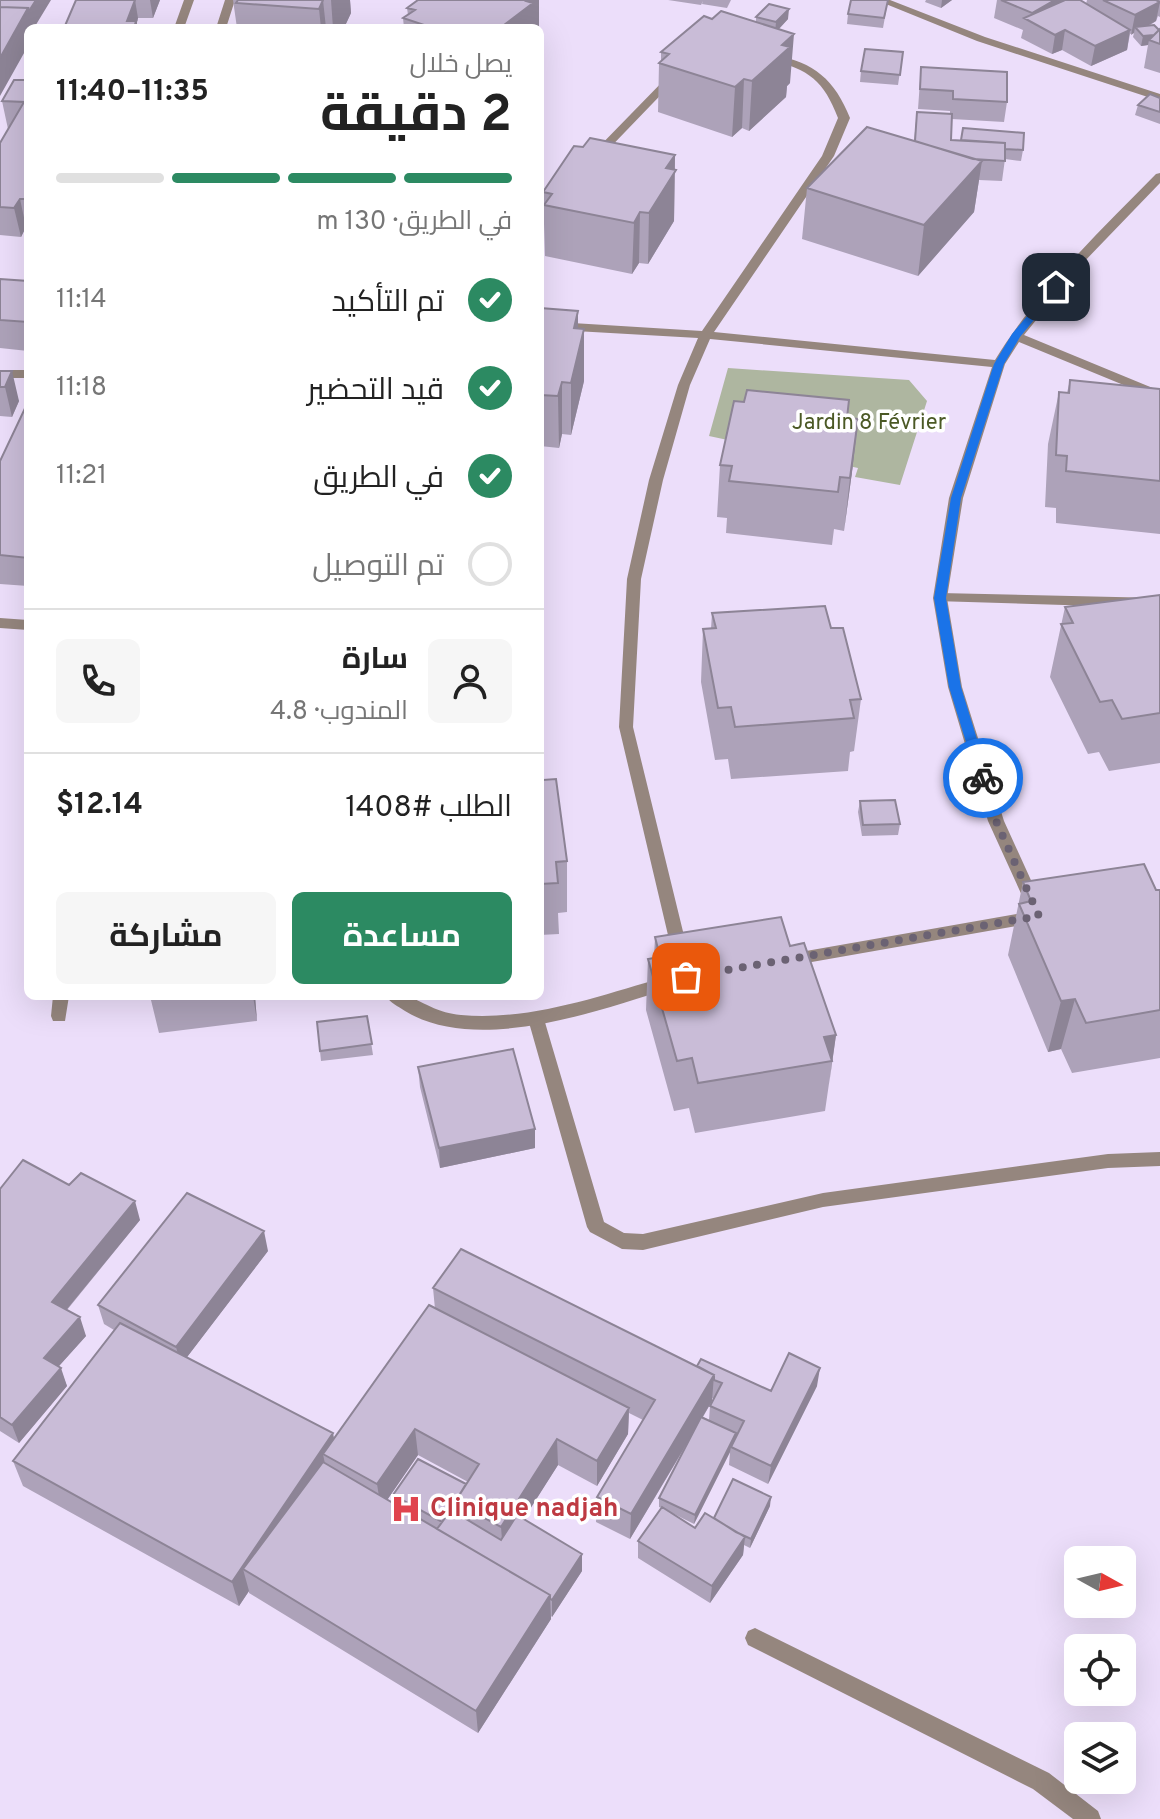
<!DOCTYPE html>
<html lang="ar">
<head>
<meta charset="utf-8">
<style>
  body { margin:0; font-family:Overpass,Cairo,sans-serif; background:#f6f6f6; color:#222; direction:rtl; height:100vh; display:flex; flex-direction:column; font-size:30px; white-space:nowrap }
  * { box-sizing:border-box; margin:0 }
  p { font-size:26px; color:#767676 }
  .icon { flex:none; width:44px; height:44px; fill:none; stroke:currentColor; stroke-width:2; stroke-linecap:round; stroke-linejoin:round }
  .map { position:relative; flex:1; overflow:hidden; direction:ltr }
  .panel { position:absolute; left:24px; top:24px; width:520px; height:976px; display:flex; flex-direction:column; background:#fff; border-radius:12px; box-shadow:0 8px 32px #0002; direction:rtl }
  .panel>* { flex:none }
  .needle { width:52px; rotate:98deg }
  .buttons { position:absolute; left:1064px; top:1546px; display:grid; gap:16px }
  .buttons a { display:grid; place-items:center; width:72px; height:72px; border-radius:12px; background:#fff; box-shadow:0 8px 32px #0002; font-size:40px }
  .pin { position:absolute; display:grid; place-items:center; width:68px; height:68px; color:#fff; margin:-34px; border-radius:16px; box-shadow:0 4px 12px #0006 }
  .courier { position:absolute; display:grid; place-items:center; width:80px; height:80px; margin:-40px; border:6px solid #1a73e8; border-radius:50%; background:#fff; color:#222; box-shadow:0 2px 10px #0007 }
  .overview em { font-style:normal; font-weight:700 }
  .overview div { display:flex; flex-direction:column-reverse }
  .overview { display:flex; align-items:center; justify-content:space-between; height:136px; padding:0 32px }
  h1 { font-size:52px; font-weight:700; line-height:60px }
  .bar { display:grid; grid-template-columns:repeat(4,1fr); gap:12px 8px; align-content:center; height:96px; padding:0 32px }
  .bar i { height:10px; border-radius:6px; background:#e0e0e0 }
  .bar .selected { background:#2c8a62 }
  .bar p { grid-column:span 4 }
  .line { display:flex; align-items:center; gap:20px; padding:0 32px; border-top:2px solid #e0e0e0 }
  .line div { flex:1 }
  .round { display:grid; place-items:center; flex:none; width:84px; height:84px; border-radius:12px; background:#f6f6f6 }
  ol { padding:0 32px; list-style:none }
  li { display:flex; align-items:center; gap:24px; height:88px }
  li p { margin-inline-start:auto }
  li .icon { padding:8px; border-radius:50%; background:#2c8a62; color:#fff; stroke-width:4 }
  li:last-child { color:#767676 }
  li i { width:44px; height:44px; border:4px solid #e0e0e0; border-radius:50% }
  .primary-button { display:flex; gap:16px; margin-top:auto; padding:16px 32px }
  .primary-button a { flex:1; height:92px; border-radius:12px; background:#2c8a62; color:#fff; font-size:32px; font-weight:700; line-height:92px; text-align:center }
  .primary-button a+a { background:#f6f6f6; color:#222 }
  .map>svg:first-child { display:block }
  .green { fill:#aeb6a0 }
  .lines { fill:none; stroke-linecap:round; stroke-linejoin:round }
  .service { fill:#95867e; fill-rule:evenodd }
  .minor { fill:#95867e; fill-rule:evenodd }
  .wall { fill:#ada2b9; fill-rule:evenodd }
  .shaded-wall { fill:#8d8496 }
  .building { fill:#c9bcd7; stroke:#8d8496; stroke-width:2 }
  .route { fill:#1a73e8 }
  .done { stroke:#6b6273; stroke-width:8; stroke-dasharray:0 14.4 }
  .labels { text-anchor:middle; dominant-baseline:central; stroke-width:7; stroke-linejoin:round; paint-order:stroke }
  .park-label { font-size:22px; fill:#4b5925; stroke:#fff }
  .near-health-label { font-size:26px; font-weight:bold; fill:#be3a42; stroke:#fff; text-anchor:start }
</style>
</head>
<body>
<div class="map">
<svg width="1160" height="1819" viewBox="0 0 1160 1819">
  <rect width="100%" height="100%" fill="#ecdefa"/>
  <path class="green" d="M 728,368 L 909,380 L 927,401 L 900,485 L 855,477 L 858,468 L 709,436 Z"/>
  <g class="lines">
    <path class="service" d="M 940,593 L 1160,598 L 1160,608 L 935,601 L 933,598 L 935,595 Z
      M 536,1012 L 542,1014 L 544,1019 L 604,1222 L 624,1233 L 643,1234 L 823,1193 L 1108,1154 L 1160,1152 L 1160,1166 L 1108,1168 L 823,1207 L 643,1250 L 622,1249 L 590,1232 L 587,1227 L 528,1019 L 530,1014 Z"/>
    <path class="minor" d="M 184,0 L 194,0 L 184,28 L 174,28 Z
      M 225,0 L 235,0 L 226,28 L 216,28 Z
      M 876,0 L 890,0 L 985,37 L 1160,94 L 1160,101 L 977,41 Z
      M 774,55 C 814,62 835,80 850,118 L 834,156 L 714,332 L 995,360 C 1038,290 1099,232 1156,174 L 1160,173 L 1160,183 L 1080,266 L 1024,335 L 1160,391 L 1160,400 L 1019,342 L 1005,364 L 963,498 L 947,598 L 962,687 L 1004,821 L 1040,900 L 1032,906 L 1024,900 L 988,821 L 948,687 L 933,598 L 949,498 L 992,367 L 710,339 L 690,385 L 663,480 L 641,579 L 633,727 L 688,952 L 686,956 L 674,956 L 672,952 L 619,727 L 627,579 L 649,480 L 678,385 L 698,338 L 540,329 L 540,321 L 702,331 L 822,156 L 838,118 C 824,81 809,69 770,60 L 769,58 Z
      M 670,74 L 679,76 L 599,159 L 591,159 L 591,155 Z
      M 0,370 L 28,370 L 28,378 L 0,378 Z
      M 0,618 L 28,620 L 28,630 L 0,628 Z
      M 1034,911 L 1040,913 L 1042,917 L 1040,921 L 1034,923 L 789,966 L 783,964 L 781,960 L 783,956 L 789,954 Z
      M 665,977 L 671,978 L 673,983 L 671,988 C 598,1011 477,1055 405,1011 C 398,1006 390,1003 386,996 C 393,996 403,995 410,997 C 431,1006 436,1012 461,1015 C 531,1021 599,996 665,977 Z
      M 53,996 L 69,996 L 65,1021 L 53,1021 L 51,1016 Z
      M 755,1628 L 1049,1773 L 1098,1811 L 1101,1819 L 1073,1819 L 1033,1789 L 748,1645 L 745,1638 L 748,1631 Z"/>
  </g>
  <path class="wall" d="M 76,0 L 160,0 L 153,18 L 138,18 L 137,22 Z
    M 233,0 L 350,0 L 351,13 L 344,28 L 237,28 Z
    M 418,0 L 539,0 L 539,28 L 404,28 L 403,18 L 408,15 L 407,8 Z
    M 668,0 L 731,0 L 727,8 L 702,4 L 703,1 L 701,5 Z
    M 888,0 L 883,28 L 847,24 L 848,14 Z
    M 926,0 L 952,0 L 941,8 L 925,2 Z
    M 997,0 L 1080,0 L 1086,4 L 1087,0 L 1160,0 L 1160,17 L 1158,16 L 1156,21 L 1149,26 L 1159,30 L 1160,29 L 1160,73 L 1144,68 L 1148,45 L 1141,46 L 1133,37 L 1134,33 L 1130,34 L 1127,50 L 1091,66 L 1062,50 L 1052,54 L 1021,38 L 1023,30 L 994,18 Z
    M 756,17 L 788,19 L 779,29 L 790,83 L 787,86 L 786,97 L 749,131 L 742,128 L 732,137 L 658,112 L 659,63 L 661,61 L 661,52 L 712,19 L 756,22 Z
    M 903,52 L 898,85 L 860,82 L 861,71 Z
    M 921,67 L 1007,102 L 1004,122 L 952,119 L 951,140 L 1023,150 L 1021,161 L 1005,159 L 1002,181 L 979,180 L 974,212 L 918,276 L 802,239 L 807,188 L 914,141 L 917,112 L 950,114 L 950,111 L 918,109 Z
    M 28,80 L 28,228 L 26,227 L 21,237 L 0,235 L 0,143 L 8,129 L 2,101 Z
    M 1160,98 L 1160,124 L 1135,115 L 1138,105 Z
    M 583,147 L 675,155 L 674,221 L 648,264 L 639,263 L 632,274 L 545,256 L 543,192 Z
    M 0,279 L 28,281 L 28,351 L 0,348 Z
    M 540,308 L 578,311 L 578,329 L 584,329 L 584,381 L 571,435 L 562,434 L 559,448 L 540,446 Z
    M 0,371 L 19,401 L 12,417 L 0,416 Z
    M 1070,380 L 1160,389 L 1160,534 L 1056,523 L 1056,508 L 1045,507 L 1048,444 L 1059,392 L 1067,393 Z
    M 28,402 L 28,586 L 0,584 L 0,461 Z
    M 847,418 L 858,419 L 852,472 L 844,531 L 834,529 L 832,545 L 726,533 L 727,518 L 717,517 L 720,465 Z
    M 1160,595 L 1160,763 L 1109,771 L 1099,752 L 1088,754 L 1050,677 L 1065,607 Z
    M 712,613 L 831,628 L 861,699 L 854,751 L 850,752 L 848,771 L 731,779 L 728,759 L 715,760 L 701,682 L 703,629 L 711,629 Z
    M 540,755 L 543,780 L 567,861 L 567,912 L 558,913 L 559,934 L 540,935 Z
    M 860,801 L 900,824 L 898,835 L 862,836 L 858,812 Z
    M 1023,882 L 1160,890 L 1160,1058 L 1072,1073 L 1061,1049 L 1048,1052 L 1008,955 Z
    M 655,937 L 790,946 L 836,1035 L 825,1111 L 695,1133 L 689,1108 L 674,1111 L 646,1010 L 648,959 L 654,958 Z
    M 150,996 L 255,996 L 257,1021 L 159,1033 Z
    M 367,1016 L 373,1055 L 321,1061 L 317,1022 Z
    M 418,1067 L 535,1129 L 535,1148 L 440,1168 L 420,1087 Z
    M 69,1185 L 140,1220 L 67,1310 L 86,1336 L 59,1366 L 67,1386 L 19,1443 L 0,1431 L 0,1189 Z
    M 268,1251 L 187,1357 L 334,1439 L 435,1309 L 433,1288 L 697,1366 L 771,1391 L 817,1386 L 768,1484 L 729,1465 L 730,1452 L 694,1524 L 672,1513 L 695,1528 L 714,1518 L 770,1506 L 750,1548 L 744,1545 L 743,1555 L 710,1603 L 638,1558 L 638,1541 L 662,1508 L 659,1507 L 659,1498 L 690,1439 L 630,1539 L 596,1522 L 597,1497 L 643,1420 L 629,1413 L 628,1434 L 597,1486 L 558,1465 L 523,1519 L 582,1554 L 582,1571 L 552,1617 L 551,1616 L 551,1619 L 478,1733 L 249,1593 L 249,1591 L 239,1606 L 23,1486 L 13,1461 L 114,1330 L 104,1324 L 98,1305 ZM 712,1398 L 714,1399 L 710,1406 L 709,1420 L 703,1417 L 712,1401 ZM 418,1455 L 468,1482 L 466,1484 L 393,1495 L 394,1504 L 387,1500 Z"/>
  <path class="shaded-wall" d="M 36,0 L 51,0 L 34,28 L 28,28 L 28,46 L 0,96 L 0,58 L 28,8 Z
    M 135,0 L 138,18 L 137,22 L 137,28 L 128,28 L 127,21 Z
    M 150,0 L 160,0 L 153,18 Z
    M 323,0 L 326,28 L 321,28 L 319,9 Z
    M 331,0 L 350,0 L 351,13 L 344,28 L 333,28 Z
    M 527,0 L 539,0 L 539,28 L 500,28 Z
    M 942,0 L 952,0 L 941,8 Z
    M 1055,0 L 1066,0 L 1030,21 L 1032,13 Z
    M 1160,2 L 1156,21 L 1138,31 L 1135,27 L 1134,33 L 1131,35 L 1135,15 Z
    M 789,9 L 788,19 L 775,33 L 776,22 Z
    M 1065,30 L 1062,50 L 1052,54 L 1055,35 Z
    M 1130,30 L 1127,50 L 1091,66 L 1095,46 Z
    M 794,34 L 790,83 L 787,86 L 786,97 L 749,131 L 752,81 L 782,45 Z
    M 1160,34 L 1149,40 L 1148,45 L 1141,46 L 1143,36 Z
    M 744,79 L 742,128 L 732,137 L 735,87 Z
    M 675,155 L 674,221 L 648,264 L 649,213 L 666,168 Z
    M 982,161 L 974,212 L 918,276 L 924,225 Z
    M 20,199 L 26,227 L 21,237 L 14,208 Z
    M 640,212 L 639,263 L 632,274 L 634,223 Z
    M 578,311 L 578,356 L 584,329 L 584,381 L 571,435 L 571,383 L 574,328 Z
    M 12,371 L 19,401 L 12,417 L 5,387 Z
    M 562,382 L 562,434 L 559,448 L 558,396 Z
    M 858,419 L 852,472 L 844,531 L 850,478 Z
    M 253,996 L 255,996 L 257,1021 Z
    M 1075,999 L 1061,1049 L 1048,1052 L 1061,1001 Z
    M 836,1035 L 829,1085 L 832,1061 L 824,1037 Z
    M 535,1129 L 535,1148 L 440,1168 L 439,1148 Z
    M 135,1201 L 140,1220 L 58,1320 L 52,1302 Z
    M 264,1231 L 268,1251 L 181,1365 L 176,1347 Z
    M 80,1317 L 86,1336 L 50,1376 L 44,1358 Z
    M 61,1368 L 67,1386 L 19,1443 L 12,1425 Z
    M 820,1368 L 817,1386 L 768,1484 L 771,1466 Z
    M 714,1375 L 712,1401 L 630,1539 L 631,1514 Z
    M 629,1408 L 628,1434 L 597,1486 L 597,1461 Z
    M 415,1429 L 418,1455 L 381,1509 L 377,1484 Z
    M 333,1433 L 338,1458 L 323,1454 L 327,1474 L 243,1569 L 249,1591 L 239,1606 L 232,1582 Z
    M 736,1433 L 735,1442 L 731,1447 L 730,1452 L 694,1524 L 695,1515 Z
    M 557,1439 L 558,1465 L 503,1552 L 501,1527 Z
    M 771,1497 L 770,1506 L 750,1548 L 751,1539 Z
    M 745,1537 L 743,1555 L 710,1603 L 712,1586 Z
    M 582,1554 L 582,1571 L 552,1617 L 552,1600 Z
    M 550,1595 L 551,1619 L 478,1733 L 476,1711 Z"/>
  <path class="building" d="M 0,0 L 36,0 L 29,11 L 28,8 L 0,7 Z
    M 76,0 L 135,0 L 127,21 L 136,21 L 134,28 L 64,28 Z
    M 238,0 L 323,0 L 319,9 L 236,3 Z
    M 418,0 L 527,0 L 526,1 L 533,3 L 500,28 L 433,28 L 403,18 L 415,10 L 407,8 Z
    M 851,0 L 888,0 L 884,18 L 848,14 Z
    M 1001,0 L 1055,0 L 1032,13 Z
    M 1065,0 L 1080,0 L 1130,30 L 1095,46 L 1065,30 L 1055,35 L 1024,18 Z
    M 1103,0 L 1156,0 L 1160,2 L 1135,15 Z
    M 769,4 L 789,9 L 776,22 L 756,17 Z
    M 0,7 L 28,8 L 0,58 Z
    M 721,11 L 794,34 L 782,45 L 790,47 L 752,81 L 744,79 L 735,87 L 659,63 L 669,54 L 661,52 L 704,16 L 712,19 Z
    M 1154,25 L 1159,30 L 1154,35 L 1143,36 L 1135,27 Z
    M 1160,29 L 1160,44 L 1149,40 Z
    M 865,49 L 903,52 L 900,75 L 861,71 Z
    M 921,67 L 1007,72 L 1007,102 L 953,99 L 953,91 L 920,89 Z
    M 14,80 L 28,80 L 28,199 L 20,199 L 14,208 L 0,207 L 0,143 L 24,102 L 2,101 Z
    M 1150,94 L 1160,98 L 1160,112 L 1138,105 Z
    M 917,112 L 952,114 L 951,140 L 1005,143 L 1005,161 L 973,159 L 915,141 Z
    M 867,127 L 982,161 L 924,225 L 807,188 Z
    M 963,128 L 1024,133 L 1023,150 L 1005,149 L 1005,143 L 961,140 Z
    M 590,138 L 675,155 L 666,168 L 676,170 L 649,213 L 640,212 L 634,223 L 544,205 L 552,194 L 543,192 L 574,146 L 583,147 Z
    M 0,279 L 28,281 L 28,322 L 0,320 Z
    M 540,308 L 578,311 L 574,328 L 584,329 L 571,383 L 562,382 L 558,396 L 540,395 Z
    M 0,371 L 12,371 L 5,387 L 0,387 Z
    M 1070,380 L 1160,389 L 1160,481 L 1066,471 L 1067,456 L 1056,455 L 1059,392 L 1069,393 Z
    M 747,390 L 849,400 L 847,418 L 858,419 L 850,478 L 840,477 L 838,492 L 729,481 L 732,466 L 720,465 L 734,401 L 744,402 Z
    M 28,402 L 28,558 L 0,555 L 0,461 Z
    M 1160,595 L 1160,713 L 1122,719 L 1112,700 L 1100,702 L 1061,624 L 1073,623 L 1065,607 Z
    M 825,606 L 831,628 L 843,628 L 861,699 L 850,700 L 854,718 L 735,727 L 731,707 L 718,708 L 703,629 L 716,628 L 712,613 Z
    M 540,755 L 543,780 L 556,779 L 567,861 L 556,862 L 558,883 L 540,884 Z
    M 895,800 L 900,824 L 863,825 L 860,801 Z
    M 1144,864 L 1156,890 L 1160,890 L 1160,1010 L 1086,1023 L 1075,999 L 1061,1001 L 1019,904 L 1031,901 L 1023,882 Z
    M 781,917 L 790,946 L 804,943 L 836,1035 L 824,1037 L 832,1061 L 698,1083 L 692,1058 L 677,1061 L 648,959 L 660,957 L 655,937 Z
    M 367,1016 L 372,1044 L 320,1051 L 317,1022 Z
    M 513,1049 L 535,1129 L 439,1148 L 418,1067 Z
    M 23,1160 L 69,1185 L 81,1173 L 135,1201 L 52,1302 L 80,1317 L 44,1358 L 61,1368 L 12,1425 L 0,1417 L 0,1189 Z
    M 187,1193 L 264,1231 L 176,1347 L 98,1305 Z
    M 461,1249 L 714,1375 L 631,1514 L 597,1497 L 655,1400 L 433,1288 Z
    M 429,1305 L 629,1408 L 597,1461 L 557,1439 L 501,1527 L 455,1502 L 479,1464 L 415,1429 L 377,1484 L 323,1454 Z
    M 120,1323 L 333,1433 L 232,1582 L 13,1461 Z
    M 789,1353 L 820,1368 L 771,1466 L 731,1447 L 744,1421 L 710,1406 L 722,1383 L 714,1380 L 714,1375 L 697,1366 L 701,1359 L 771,1391 Z
    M 701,1417 L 736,1433 L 695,1515 L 659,1498 Z
    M 418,1459 L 466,1484 L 455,1502 L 455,1504 L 442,1522 L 393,1495 Z
    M 323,1462 L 550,1595 L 476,1711 L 243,1569 Z
    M 733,1479 L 771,1497 L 751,1539 L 736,1532 L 714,1518 Z
    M 662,1507 L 695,1528 L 705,1513 L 745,1537 L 712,1586 L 638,1541 Z
    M 451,1510 L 501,1540 L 517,1515 L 582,1554 L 552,1600 L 550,1599 L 550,1595 L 437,1529 Z"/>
  <path class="route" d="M 1053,285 L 1061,287 L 1020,337 L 1004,364 L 961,498 L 946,598 L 961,687 L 989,778 L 983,782 L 977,778 L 949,687 L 934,598 L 951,498 L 994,364 L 1012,334 Z"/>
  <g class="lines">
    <path class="done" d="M 686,977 L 1039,916 L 996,821 L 983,778"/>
  </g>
  <defs>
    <g id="hospital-bare" transform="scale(2.4)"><path d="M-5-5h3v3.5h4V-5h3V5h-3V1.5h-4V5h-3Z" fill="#e0444e" stroke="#fff" stroke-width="2.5" paint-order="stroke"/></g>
  </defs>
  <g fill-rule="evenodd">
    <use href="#hospital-bare" x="406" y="1509"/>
  </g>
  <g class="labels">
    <g class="park-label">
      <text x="869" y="423">Jardin 8 Février</text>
    </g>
    <g class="near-health-label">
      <text x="430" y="1509">Clinique nadjah</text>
    </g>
  </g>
</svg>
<div class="buttons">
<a><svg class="needle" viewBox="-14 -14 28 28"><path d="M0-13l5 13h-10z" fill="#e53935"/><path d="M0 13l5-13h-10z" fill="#767676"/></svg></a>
<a><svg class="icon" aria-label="locate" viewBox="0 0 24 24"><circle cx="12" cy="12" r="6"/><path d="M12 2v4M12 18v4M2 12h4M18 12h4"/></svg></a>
<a><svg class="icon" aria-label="layers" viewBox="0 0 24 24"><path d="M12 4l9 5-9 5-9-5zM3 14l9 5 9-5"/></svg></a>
</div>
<div class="pin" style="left:686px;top:977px;background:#ea580c"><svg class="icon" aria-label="bag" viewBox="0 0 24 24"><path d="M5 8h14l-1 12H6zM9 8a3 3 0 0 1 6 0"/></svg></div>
<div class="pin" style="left:1056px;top:287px;background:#1f2937"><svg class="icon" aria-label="home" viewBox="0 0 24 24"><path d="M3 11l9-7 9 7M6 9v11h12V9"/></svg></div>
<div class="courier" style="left:983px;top:778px"><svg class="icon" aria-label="bike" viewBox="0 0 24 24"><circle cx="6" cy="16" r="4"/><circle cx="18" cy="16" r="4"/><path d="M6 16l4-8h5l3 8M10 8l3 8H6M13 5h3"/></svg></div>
<section class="panel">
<div class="overview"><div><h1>2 دقيقة</h1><p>يصل خلال</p></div><em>11:35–11:40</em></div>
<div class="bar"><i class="selected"></i><i class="selected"></i><i class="selected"></i><i></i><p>في الطريق · 130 m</p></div>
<ol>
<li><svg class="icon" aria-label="check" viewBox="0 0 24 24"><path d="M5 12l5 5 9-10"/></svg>تم التأكيد<p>11:14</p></li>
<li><svg class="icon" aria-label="check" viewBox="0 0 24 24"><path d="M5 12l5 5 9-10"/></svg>قيد التحضير<p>11:18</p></li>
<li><svg class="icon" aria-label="check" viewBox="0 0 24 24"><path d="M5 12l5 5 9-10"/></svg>في الطريق<p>11:21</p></li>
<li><i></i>تم التوصيل</li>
</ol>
<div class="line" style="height:144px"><a class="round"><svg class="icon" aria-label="person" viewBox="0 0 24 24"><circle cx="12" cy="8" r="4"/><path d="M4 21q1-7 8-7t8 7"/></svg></a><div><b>سارة</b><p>المندوب · 4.8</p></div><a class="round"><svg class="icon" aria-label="phone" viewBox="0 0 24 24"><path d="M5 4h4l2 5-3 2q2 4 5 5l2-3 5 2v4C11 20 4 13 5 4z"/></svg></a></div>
<div class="line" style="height:104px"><div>الطلب #1408</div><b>$12.14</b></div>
<div class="primary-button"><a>مساعدة</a><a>مشاركة</a></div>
</section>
</div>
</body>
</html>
